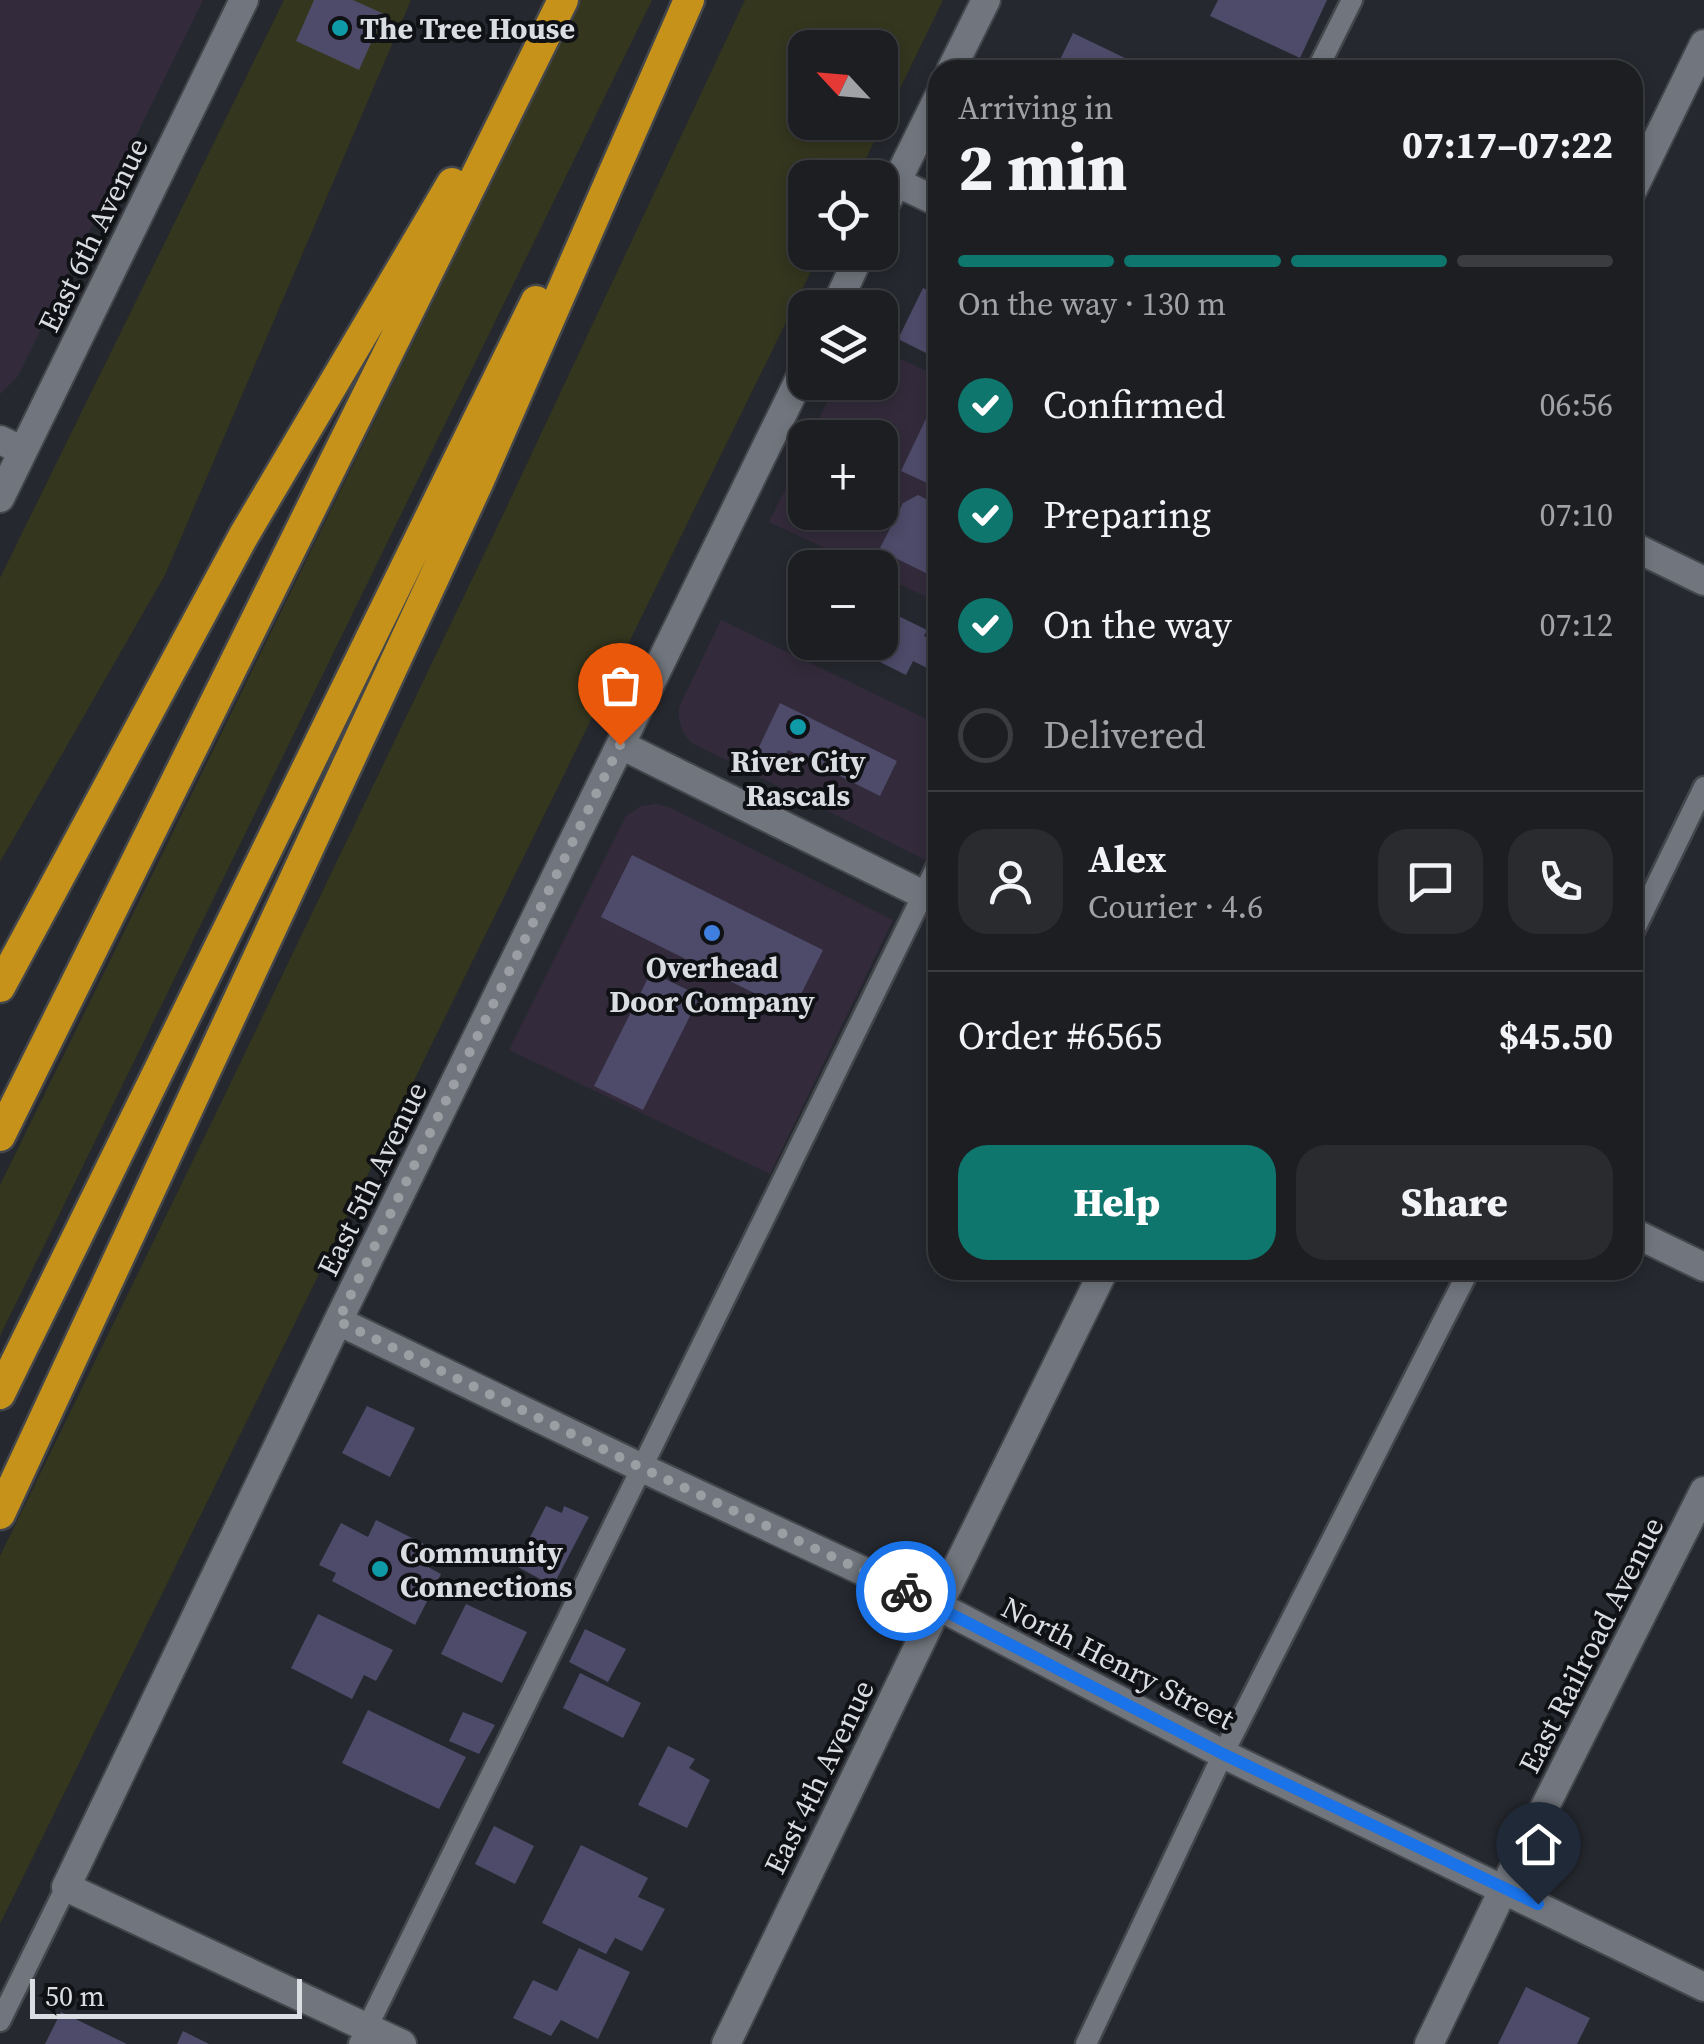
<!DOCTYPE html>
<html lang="en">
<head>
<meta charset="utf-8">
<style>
  body { margin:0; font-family:"Source Serif 4",serif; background:#292b2f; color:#f1f3f6; height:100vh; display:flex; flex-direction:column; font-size:38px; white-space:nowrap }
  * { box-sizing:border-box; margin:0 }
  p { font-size:32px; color:#a0a2a5 }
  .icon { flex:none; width:55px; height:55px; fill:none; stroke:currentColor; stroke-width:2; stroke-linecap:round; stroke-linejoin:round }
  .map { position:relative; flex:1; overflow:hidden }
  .panel { position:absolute; left:928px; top:60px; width:715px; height:1220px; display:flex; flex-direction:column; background:#1c1e22; border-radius:30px; box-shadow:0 5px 15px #0003,0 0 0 2px #3a3c40 }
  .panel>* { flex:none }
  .needle { width:65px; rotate:296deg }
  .buttons { position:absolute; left:788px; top:30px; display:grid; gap:20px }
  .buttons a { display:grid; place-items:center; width:110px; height:110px; border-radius:20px; background:#1c1e22; box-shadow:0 5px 15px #0003,0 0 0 2px #3a3c40; font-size:50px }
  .scale { position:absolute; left:30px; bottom:25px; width:272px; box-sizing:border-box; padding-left:10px; border:5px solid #dadde1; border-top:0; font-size:28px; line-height:35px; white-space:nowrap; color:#dadde1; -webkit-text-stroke:8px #0f1114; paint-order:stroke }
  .pin { position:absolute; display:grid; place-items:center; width:85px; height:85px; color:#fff; margin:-102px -42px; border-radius:50% 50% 50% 0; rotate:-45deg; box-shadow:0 0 10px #0007 }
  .pin .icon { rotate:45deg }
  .courier { position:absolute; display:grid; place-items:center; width:100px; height:100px; margin:-50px; border:8px solid #1a73e8; border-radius:50%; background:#fff; color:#222; box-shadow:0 2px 12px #0007 }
  .head em { font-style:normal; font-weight:800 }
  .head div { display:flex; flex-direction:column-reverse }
  .head { display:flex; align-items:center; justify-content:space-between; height:170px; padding:0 30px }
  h1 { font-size:65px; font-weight:800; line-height:75px }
  .bar { display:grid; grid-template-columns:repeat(4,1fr); gap:15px 10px; align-content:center; height:120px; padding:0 30px }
  .bar i { height:12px; border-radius:8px; background:#3a3c40 }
  .bar .current { background:#0f766e }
  .bar p { grid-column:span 4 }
  .line { display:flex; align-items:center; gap:25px; padding:0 30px; border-top:2px solid #3a3c40 }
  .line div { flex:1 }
  .round { display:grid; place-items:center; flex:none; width:105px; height:105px; border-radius:30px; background:#292b2f }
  ol { padding:0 30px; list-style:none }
  li { display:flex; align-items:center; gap:30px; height:110px }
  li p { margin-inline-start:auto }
  li .icon { padding:10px; border-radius:50%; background:#0f766e; color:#fff; stroke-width:4 }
  li:last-child { color:#a0a2a5 }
  li i { width:55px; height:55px; border:5px solid #3a3c40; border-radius:50% }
  .cta { display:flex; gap:20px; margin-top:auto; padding:20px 30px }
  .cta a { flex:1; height:115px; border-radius:30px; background:#0f766e; color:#fff; font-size:40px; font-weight:800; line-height:115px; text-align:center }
  .cta a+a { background:#292b2f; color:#f1f3f6 }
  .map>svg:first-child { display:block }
  .commercial { fill:#332b3b }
  .green { fill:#34361e; fill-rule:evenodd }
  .building { fill:#4d4b69 }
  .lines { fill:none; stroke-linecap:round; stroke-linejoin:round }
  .service-casing { stroke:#43464b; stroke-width:25 }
  .minor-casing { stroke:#43464b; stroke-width:32 }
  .tertiary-casing { stroke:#43464b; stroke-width:32 }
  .motorway-casing { stroke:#43464b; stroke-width:35 }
  .service { stroke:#71757d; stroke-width:20 }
  .minor { stroke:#71757d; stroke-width:28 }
  .tertiary { stroke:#71757d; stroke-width:28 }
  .motorway { stroke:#c7921a; stroke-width:30 }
  .done { stroke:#9b9ea2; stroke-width:10; stroke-dasharray:0 18 }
  .route { stroke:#1a73e8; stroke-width:12 }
  .culture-dot { fill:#0f9aa8; stroke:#0f1114; stroke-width:4 }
  .shop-dot { fill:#3f7fe0; stroke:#0f1114; stroke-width:4 }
  .labels { text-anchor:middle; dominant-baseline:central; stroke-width:8; stroke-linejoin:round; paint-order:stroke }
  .poi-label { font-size:30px; font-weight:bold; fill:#dadde1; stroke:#0f1114; text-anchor:start }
  .street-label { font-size:30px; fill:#dadde1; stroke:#0f1114 }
</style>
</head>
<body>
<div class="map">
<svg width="1704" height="2044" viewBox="0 0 1704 2044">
  <rect width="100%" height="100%" fill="#25282e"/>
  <path class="commercial" d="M 0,0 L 203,0 L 18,376 L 0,394 Z
    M 880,349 L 937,376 L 937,602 L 880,575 L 880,568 L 865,567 L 769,522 L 805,448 L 805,512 L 880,512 L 880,438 L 810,437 L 836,383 L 880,382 Z
    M 721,620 L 937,724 L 937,866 L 690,742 L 683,732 L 679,719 L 679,707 Z
    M 656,804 L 669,807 L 893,920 L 770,1174 L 509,1050 L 626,816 L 641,806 Z"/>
  <path class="green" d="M 284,0 L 411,0 L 165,575 L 0,862 L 0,578 Z
    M 581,0 L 652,0 L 0,1336 L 0,1185 Z
    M 745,0 L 943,0 L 857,177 L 805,178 L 805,252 L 820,253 L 0,1924 L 0,1556 L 221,1103 L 501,519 ZM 805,48 L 880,48 L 880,122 L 805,122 Z"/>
  <path class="building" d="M 314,0 L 353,0 L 384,14 L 359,70 L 296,41 Z
    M 1218,0 L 1327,0 L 1300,58 L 1210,16 Z
    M 1073,33 L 1150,70 L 1055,70 Z
    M 923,288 L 938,295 L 938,359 L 898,339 Z
    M 938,401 L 938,488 L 901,471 L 933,404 Z
    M 918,495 L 938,505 L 938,579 L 879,550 L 903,503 Z
    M 880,607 L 927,630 L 924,636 L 938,643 L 938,652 L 929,669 L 913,661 L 906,675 L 840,642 L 880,642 Z
    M 780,703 L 897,761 L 880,796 L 788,750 L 782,763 L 757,751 Z
    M 632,855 L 823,950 L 792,1012 L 601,917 Z
    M 651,972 L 700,996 L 643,1110 L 594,1086 Z
    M 367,1406 L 415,1428 L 390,1477 L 342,1453 Z
    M 546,1506 L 562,1513 L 564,1506 L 589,1517 L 553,1586 L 516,1566 L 521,1554 L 532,1559 L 539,1547 L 528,1541 Z
    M 376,1520 L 424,1544 L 415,1560 L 441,1574 L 415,1625 L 332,1581 L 336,1573 L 319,1565 L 341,1523 L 368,1537 Z
    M 466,1604 L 527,1632 L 502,1683 L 441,1654 Z
    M 318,1614 L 393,1650 L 376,1681 L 364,1675 L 352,1699 L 291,1668 Z
    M 585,1629 L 626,1649 L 608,1682 L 569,1662 Z
    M 580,1673 L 641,1703 L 623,1738 L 563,1708 Z
    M 368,1710 L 466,1757 L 439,1809 L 342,1763 Z
    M 463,1712 L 495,1725 L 479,1754 L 449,1741 Z
    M 668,1746 L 695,1759 L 689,1768 L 710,1780 L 687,1828 L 638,1805 Z
    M 494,1826 L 534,1846 L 515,1884 L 475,1864 Z
    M 581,1845 L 648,1878 L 638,1897 L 665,1909 L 642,1951 L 615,1938 L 606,1954 L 542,1923 Z
    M 579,1948 L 630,1972 L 598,2039 L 561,2020 L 551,2036 L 513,2018 L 533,1980 L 557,1991 Z
    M 1526,1987 L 1590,2018 L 1577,2044 L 1498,2044 Z
    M 61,2012 L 127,2044 L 45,2044 Z
    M 183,2031 L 209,2044 L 177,2044 Z"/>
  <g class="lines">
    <g class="service-casing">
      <path id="service" d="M 1317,70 L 1352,0
        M 1632,935 L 1704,787
        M 0,2021 L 66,1887
        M 359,2044 L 938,864
        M 1086,2044 L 1223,1754 L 1469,1270"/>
    </g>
    <g class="minor-casing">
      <path id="minor" d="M 951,70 L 986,0
        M 896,182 L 938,202
        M 880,215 L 938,98
        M 835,308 L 861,252
        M 0,440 L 23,451
        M 0,498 L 244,0
        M 621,745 L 938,902
        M 1632,1232 L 1704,1267
        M 338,1321 L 642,1468 L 938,1606
        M 402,2044 L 66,1887 L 338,1321 L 805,368
        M 1429,2044 L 1504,1888 L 1704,1491"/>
    </g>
    <g class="tertiary-casing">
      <path id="tertiary" d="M 1632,191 L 1704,44
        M 1632,546 L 1704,581
        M 938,1606 L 1223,1754 L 1704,1987
        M 726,2044 L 938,1606 L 1104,1270"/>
    </g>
    <g class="motorway-casing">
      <path id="motorway" d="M 0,987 L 244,535 L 452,183
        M 0,1136 L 563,0
        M 0,1394 L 536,301
        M 0,1514 L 478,483 L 689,0"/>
    </g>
    <use href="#service" class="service"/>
    <use href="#minor" class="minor"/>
    <use href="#tertiary" class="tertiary"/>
    <use href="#motorway" class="motorway"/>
  </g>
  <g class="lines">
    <path class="done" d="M 620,745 L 338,1321 L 642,1468 L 906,1591"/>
    <path class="route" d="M 906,1591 L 1223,1754 L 1538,1904"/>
  </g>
  <g class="culture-dot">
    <circle cx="340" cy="28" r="10"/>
    <circle cx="798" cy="727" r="10"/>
    <circle cx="380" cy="1569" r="10"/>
  </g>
  <circle class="shop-dot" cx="712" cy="933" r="10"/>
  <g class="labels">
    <g class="poi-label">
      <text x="360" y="28">The Tree House</text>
      <text x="798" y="761" text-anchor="middle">River City<tspan x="798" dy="34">Rascals</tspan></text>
      <text x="712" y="967" text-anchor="middle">Overhead<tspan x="712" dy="34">Door Company</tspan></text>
      <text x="400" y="1552">Community<tspan x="400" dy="34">Connections</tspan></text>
    </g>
    <g class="street-label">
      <text transform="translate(93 235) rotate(-64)">East 6th Avenue</text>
      <text transform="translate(372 1179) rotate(-64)">East 5th Avenue</text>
      <text transform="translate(1591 1645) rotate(-63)">East Railroad Avenue</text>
      <text transform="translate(1118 1663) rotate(27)">North Henry Street</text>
      <text transform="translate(819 1777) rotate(-64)">East 4th Avenue</text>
    </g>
  </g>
</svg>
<div class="buttons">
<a><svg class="needle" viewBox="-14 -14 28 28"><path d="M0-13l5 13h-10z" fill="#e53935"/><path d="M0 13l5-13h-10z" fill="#a0a2a5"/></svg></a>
<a><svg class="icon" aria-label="locate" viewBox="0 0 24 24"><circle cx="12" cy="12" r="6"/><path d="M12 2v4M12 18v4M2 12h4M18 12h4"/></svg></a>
<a><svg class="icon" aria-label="layers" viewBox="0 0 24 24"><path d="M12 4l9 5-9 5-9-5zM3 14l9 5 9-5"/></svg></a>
<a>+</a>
<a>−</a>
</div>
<div class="scale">50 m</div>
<div class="pin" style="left:620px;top:745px;background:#ea580c"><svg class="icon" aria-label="bag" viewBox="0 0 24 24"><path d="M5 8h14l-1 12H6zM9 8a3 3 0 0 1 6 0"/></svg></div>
<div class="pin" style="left:1538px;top:1904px;background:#1f2937"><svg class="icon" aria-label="home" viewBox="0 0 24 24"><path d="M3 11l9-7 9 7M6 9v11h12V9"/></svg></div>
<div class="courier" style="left:906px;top:1591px"><svg class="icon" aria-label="bike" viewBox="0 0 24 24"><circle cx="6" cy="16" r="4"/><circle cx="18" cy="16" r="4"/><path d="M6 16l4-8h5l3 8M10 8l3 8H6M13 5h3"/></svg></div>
<section class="panel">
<div class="head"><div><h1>2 min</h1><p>Arriving in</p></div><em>07:17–07:22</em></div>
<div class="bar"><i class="current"></i><i class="current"></i><i class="current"></i><i></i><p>On the way · 130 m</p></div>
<ol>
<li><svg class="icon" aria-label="check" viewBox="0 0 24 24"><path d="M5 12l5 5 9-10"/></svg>Confirmed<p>06:56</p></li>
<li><svg class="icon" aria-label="check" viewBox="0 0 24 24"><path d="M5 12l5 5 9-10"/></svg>Preparing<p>07:10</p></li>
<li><svg class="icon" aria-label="check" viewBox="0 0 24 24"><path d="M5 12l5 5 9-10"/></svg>On the way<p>07:12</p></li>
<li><i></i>Delivered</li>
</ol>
<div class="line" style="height:180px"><a class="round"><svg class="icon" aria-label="person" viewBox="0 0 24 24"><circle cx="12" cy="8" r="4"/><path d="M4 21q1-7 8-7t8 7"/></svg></a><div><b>Alex</b><p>Courier · 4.6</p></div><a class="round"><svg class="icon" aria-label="chat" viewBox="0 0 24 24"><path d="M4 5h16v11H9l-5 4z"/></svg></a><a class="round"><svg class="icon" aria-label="phone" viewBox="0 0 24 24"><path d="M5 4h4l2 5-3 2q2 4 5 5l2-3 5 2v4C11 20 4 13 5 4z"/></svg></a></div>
<div class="line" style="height:130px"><div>Order #6565</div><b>$45.50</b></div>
<div class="cta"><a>Help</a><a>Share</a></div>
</section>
</div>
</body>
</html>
